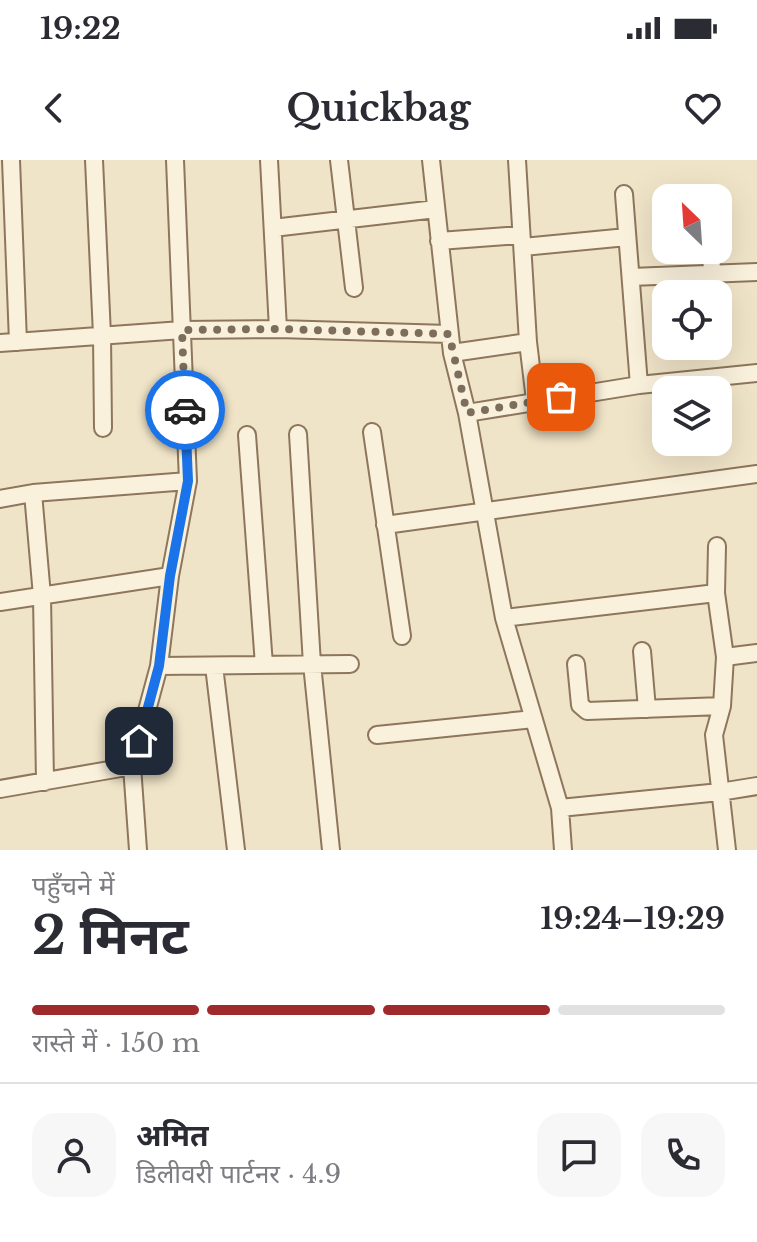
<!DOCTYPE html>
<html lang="hi">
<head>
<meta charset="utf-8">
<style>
  body { margin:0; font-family:"Libre Baskerville","Noto Sans Devanagari",serif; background:#f7f7f7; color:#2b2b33; height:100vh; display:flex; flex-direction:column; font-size:30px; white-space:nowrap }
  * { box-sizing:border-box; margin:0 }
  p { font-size:26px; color:#7c7c81 }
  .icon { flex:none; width:44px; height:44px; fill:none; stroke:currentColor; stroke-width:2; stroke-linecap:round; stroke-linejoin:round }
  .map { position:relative; height:690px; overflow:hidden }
  .side { display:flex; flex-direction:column; background:#fff; flex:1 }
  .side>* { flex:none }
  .needle { width:52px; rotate:335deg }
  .buttons { position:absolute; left:652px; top:24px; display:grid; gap:16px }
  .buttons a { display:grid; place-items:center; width:80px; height:80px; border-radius:16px; background:#fff; box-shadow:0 8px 32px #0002; font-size:40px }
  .pin { position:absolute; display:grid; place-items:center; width:68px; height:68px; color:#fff; margin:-34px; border-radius:16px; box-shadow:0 4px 12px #0006 }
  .courier { position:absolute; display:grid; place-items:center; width:80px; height:80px; margin:-40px; border:6px solid #1a73e8; border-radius:50%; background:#fff; color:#222; box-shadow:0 2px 10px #0007 }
  .headline em { font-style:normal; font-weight:700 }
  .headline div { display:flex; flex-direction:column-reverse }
  .headline { display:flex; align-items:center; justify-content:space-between; height:136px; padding:0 32px }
  h1 { font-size:52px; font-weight:700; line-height:60px }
  .bar { display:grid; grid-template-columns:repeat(4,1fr); gap:12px 8px; align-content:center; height:96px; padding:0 32px }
  .bar i { height:10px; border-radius:6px; background:#e1e1e2 }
  .bar .on { background:#9e2a2b }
  .bar p { grid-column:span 4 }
  .line { display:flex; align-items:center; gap:20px; padding:0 32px; border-top:2px solid #e1e1e2 }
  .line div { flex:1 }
  .round { display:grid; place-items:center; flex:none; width:84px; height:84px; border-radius:24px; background:#f7f7f7 }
  .status { display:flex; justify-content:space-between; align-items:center; height:56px; padding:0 40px; background:#fff; direction:ltr }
  .status svg { height:22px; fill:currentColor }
  header { display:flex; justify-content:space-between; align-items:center; height:104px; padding:0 32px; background:#fff; font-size:36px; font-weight:700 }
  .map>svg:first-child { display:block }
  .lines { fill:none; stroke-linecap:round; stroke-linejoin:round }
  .minor-casing { stroke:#8d765c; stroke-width:20 }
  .minor { stroke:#faf1dc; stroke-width:16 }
  .done { stroke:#7c6e5b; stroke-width:8; stroke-dasharray:0 14.4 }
  .route { stroke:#1a73e8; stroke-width:10 }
</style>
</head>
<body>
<div class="status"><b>19:22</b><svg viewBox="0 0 49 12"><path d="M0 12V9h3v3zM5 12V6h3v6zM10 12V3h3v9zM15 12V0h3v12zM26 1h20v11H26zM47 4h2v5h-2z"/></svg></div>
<header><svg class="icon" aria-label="back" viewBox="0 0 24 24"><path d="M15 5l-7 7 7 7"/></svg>Quickbag<svg class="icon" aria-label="heart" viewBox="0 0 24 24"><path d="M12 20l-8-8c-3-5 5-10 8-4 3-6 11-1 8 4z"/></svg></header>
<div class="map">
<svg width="757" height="690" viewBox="0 0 757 690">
  <rect width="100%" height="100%" fill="#f0e4c8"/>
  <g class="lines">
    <g class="minor-casing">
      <path id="minor" d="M 11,0 L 18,182
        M 94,0 L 102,175 L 103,268
        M 175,0 L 188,321
        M 269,0 L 278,169
        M 339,0 L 354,128
        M 431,0 L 452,193 L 467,253 L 504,458 L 560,648 L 563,690
        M 624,34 L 639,225
        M 273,68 L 436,49
        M 439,81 L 521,75
        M 523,87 L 627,77
        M 711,90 L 712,114
        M 631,117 L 757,112
        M 528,182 L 535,240
        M 0,183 L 182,170 L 278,169 L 449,174
        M 452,193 L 528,182 L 517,0
        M 467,253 L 639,225 L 757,213
        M 372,272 L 402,476
        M 298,274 L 312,504 L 331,690
        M 247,275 L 264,505
        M 33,333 L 42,436 L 45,622
        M 0,339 L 33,333 L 188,321 L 170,416 L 159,506 L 132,606
        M 385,365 L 757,314
        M 716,433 L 717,386
        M 0,442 L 170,416
        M 504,458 L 716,433 L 725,497 L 757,493
        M 642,491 L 647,549
        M 725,497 L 722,546 L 714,575 L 727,690
        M 576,504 L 580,545 L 587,551 L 722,546
        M 159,506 L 350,504
        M 214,506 L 236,690
        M 377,575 L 534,559
        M 0,629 L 132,606 L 138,690
        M 560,648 L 720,632 L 757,626"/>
    </g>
    <use href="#minor" class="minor"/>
  </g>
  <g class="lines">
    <path class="done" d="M 185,250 L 182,170 L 278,169 L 449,174 L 467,253 L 561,237"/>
    <path class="route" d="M 139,581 L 159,506 L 170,416 L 188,321 L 185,250"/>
  </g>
</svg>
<div class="buttons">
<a><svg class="needle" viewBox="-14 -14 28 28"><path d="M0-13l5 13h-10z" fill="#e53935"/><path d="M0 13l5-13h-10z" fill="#7c7c81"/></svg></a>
<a><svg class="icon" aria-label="locate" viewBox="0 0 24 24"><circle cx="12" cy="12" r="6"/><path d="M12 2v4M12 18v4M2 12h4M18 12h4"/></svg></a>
<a><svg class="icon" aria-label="layers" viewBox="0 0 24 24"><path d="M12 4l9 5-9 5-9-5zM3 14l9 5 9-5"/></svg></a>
</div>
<div class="pin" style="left:561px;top:237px;background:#ea580c"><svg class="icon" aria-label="bag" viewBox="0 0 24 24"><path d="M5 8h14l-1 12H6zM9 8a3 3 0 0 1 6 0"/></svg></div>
<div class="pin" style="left:139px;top:581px;background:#1f2937"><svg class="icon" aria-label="home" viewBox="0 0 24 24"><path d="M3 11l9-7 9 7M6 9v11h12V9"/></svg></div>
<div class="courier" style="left:185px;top:250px"><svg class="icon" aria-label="car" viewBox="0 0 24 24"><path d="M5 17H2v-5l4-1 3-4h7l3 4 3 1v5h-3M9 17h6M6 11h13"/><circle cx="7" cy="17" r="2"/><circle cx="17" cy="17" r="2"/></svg></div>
</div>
<section class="side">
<div class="headline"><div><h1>2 मिनट</h1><p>पहुँचने में</p></div><em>19:24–19:29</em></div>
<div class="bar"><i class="on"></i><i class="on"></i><i class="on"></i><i></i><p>रास्ते में · 150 m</p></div>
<div class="line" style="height:144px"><a class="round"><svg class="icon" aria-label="person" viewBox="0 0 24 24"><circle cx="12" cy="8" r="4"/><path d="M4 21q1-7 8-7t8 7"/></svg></a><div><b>अमित</b><p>डिलीवरी पार्टनर · 4.9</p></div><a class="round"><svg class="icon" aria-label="chat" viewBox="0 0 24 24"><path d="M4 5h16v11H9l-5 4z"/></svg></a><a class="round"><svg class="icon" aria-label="phone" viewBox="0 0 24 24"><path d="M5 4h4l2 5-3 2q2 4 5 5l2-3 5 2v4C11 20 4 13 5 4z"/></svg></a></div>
</section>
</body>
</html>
